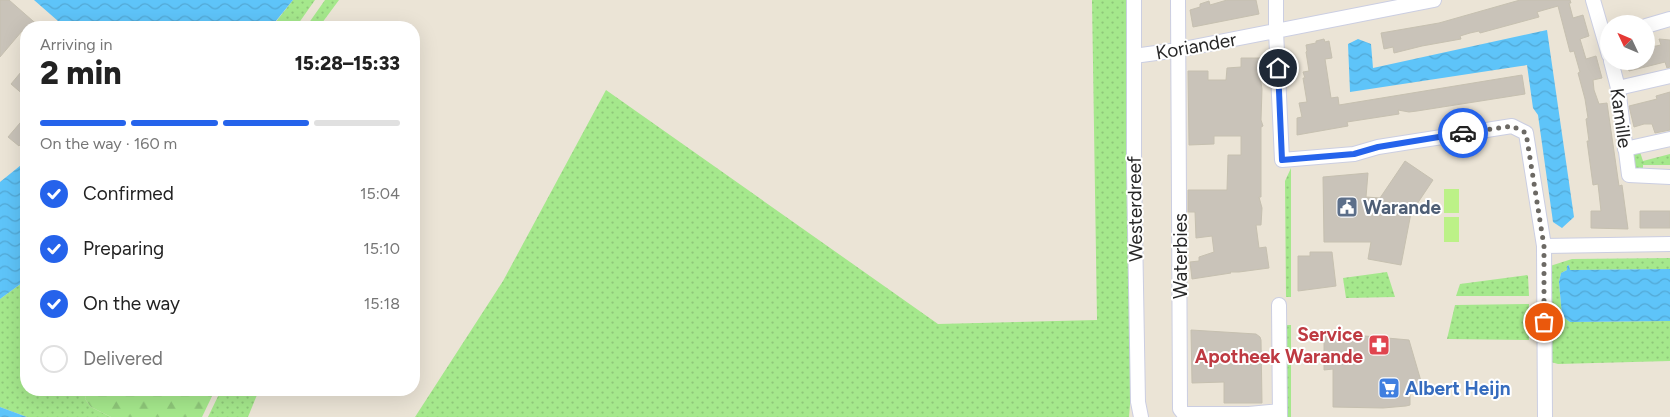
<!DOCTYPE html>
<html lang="en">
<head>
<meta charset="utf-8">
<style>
  body { margin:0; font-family:Figtree,sans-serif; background:#f2f2f2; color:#222; height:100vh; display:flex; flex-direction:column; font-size:19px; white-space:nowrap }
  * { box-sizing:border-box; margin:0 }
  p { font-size:16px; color:#767676 }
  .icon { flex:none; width:28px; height:28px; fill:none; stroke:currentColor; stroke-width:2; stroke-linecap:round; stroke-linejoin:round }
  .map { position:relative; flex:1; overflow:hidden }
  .panel { position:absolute; left:20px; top:21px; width:400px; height:375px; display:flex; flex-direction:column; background:#fff; border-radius:20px; box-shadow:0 5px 20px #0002 }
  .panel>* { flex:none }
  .needle { width:32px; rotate:314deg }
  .buttons { position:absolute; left:1600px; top:15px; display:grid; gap:10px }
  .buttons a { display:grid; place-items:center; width:55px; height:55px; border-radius:50%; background:#fff; box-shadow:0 5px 20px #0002; font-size:25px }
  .pin { position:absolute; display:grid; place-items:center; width:42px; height:42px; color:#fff; margin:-21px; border:2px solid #fff; border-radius:50%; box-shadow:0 1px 5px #0007 }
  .courier { position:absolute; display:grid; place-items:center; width:50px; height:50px; margin:-25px; border:4px solid #2563eb; border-radius:50%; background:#fff; color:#222; box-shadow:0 1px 6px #0007 }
  .head em { font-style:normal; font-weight:800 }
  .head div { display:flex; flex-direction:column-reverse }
  .head { display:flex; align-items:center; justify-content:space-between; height:85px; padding:0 20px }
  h1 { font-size:32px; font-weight:800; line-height:38px }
  .bar { display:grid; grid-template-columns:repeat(4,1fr); gap:8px 5px; align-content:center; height:60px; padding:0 20px }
  .bar i { height:6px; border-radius:4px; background:#e0e0e0 }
  .bar .selected { background:#2563eb }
  .bar p { grid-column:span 4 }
  ol { padding:0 20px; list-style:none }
  li { display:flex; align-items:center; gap:15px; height:55px }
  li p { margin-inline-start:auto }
  li .icon { padding:5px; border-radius:50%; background:#2563eb; color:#fff; stroke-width:4 }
  li:last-child { color:#767676 }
  li i { width:28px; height:28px; border:2px solid #e0e0e0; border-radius:50% }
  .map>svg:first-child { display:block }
  .grass { fill:url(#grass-dots) }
  .forest { fill:url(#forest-firs) }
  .pitch { fill:#bcf187 }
  .water { fill:url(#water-waves) }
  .building { fill:#c9c3b9; stroke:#c6c0b0 }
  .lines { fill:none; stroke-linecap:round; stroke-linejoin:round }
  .minor-casing { stroke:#cbcee2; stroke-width:16 }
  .minor { stroke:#fff; stroke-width:14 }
  .done { stroke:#6c6964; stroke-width:5; stroke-dasharray:0 9 }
  .route { stroke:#2563eb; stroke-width:6 }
  .labels { text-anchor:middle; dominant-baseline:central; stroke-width:4; stroke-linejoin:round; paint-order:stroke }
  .street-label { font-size:19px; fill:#272727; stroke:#fff }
  .service-label { font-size:19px; font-weight:bold; fill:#4e5e75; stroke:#fff; text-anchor:start }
  .health-label { font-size:19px; font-weight:bold; fill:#be3a42; stroke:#fff; text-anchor:end }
  .shop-label { font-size:19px; font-weight:bold; fill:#366cbe; stroke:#fff; text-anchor:start }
</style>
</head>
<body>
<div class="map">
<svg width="1670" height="417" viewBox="0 0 1670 417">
  <defs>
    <pattern id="grass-dots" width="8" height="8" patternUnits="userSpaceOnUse" patternTransform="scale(1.25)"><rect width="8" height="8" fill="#a5e88c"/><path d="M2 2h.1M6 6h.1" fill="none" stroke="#8ec779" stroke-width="1.8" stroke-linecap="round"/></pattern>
    <pattern id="forest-firs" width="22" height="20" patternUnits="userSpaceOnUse" patternTransform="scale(1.25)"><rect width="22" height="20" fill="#a5e88c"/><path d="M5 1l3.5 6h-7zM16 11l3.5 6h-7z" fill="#8ec779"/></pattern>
    <pattern id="water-waves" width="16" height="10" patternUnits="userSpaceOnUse" patternTransform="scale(1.25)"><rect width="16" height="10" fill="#5ec4f9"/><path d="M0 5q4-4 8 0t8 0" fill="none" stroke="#52a8d5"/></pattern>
  </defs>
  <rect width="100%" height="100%" fill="#ebe4d6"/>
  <path class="grass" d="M 293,0 L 315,0 L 296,27 L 271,28 Z
    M 325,0 L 339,0 L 319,27 L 306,27 Z
    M 1092,0 L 1128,0 L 1131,392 L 1129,417 L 415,417 L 503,281 L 606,90 L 938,324 L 1097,320 Z
    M 1640,152 L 1643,161 L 1670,154 L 1670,165 L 1643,165 L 1643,173 L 1633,172 L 1630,155 Z
    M 1291,168 L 1291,297 L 1286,297 L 1285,181 Z
    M 1670,258 L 1670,269 L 1570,270 L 1569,265 L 1567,266 L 1567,270 L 1561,273 L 1559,282 L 1562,316 L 1570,322 L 1670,321 L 1670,361 L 1558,364 L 1551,362 L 1550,266 L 1572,259 Z
    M 1387,272 L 1395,297 L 1346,298 L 1343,278 Z
    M 1527,275 L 1528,276 L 1529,296 L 1456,296 L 1460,284 Z
    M 26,280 L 26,390 L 88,390 L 85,399 L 91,407 L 111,417 L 27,417 L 0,407 L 0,299 Z
    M 1529,304 L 1529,340 L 1447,339 L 1455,305 Z
    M 1286,325 L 1291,325 L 1291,417 L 1286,417 Z
    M 221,390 L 259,390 L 248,417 L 208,417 Z"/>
  <path class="forest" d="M 88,390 L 215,390 L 202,417 L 111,417 L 91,407 L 85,399 Z"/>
  <path class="pitch" d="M 1444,189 L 1459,189 L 1459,213 L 1444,213 Z
    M 1444,217 L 1459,217 L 1459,242 L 1444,242 Z"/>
  <path class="water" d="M 34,0 L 293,0 L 271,27 L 66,28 Z
    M 1547,30 L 1574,217 L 1562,228 L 1553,222 L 1538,115 L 1533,108 L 1527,65 L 1350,92 L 1348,44 L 1358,39 L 1371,44 L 1373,68 Z
    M 26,161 L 26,280 L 0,299 L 0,182 Z
    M 1569,265 L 1570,270 L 1670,269 L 1670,321 L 1570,322 L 1562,316 L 1559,282 L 1561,273 L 1567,270 L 1567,266 Z
    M 0,407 L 27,417 L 0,417 Z"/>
  <path class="building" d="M 0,0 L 9,0 L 41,28 L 26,28 L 26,34 L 22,31 L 0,57 Z
    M 1227,0 L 1256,0 L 1259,14 L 1193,27 L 1190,10 L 1200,7 L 1200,4 L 1209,1 L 1210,5 Z
    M 1520,0 L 1570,0 L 1571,3 L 1569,3 L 1573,18 L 1583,15 L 1589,36 L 1580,39 L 1586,59 L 1596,56 L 1602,78 L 1593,80 L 1594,90 L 1599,104 L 1607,103 L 1619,186 L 1622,185 L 1628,229 L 1591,228 L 1591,211 L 1601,211 L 1598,184 L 1593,185 L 1587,141 L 1589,141 L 1586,119 L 1588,118 L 1585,99 L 1578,73 L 1580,72 L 1574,51 L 1570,52 L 1558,6 L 1537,12 L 1539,17 L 1480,33 L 1479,31 L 1470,33 L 1460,36 L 1461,39 L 1422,46 L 1394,53 L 1393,47 L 1384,49 L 1381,33 L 1439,23 Z
    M 1324,39 L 1325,42 L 1329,41 L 1332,58 L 1325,59 L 1331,98 L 1338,97 L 1339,105 L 1522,75 L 1525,94 L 1417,111 L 1409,112 L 1398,110 L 1399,114 L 1347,122 L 1348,126 L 1297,135 L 1297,118 L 1302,117 L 1299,103 L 1307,102 L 1303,78 L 1305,78 L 1303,72 L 1309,71 L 1306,52 L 1307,51 L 1306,45 L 1316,43 L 1316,41 Z
    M 1659,39 L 1670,40 L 1670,67 L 1667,68 L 1665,62 L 1629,71 L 1626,61 L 1646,61 L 1646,48 L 1661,45 Z
    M 1241,58 L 1260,58 L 1261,83 L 1262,89 L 1261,120 L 1263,126 L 1261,127 L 1261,197 L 1259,197 L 1262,208 L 1261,225 L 1256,225 L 1259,248 L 1266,247 L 1269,268 L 1239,272 L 1230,272 L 1231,273 L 1192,279 L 1190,262 L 1199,261 L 1199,257 L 1214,252 L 1212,236 L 1196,238 L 1195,212 L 1188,212 L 1188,190 L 1227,190 L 1228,155 L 1241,155 L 1241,136 L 1214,136 L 1214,144 L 1189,145 L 1188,71 L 1208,71 L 1208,80 L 1226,80 L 1227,68 L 1241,67 Z
    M 26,66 L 26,97 L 11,84 Z
    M 1670,92 L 1670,130 L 1655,133 L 1652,124 L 1644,124 L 1634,127 L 1629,106 L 1657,99 L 1656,96 Z
    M 26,116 L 26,138 L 19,146 L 8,137 Z
    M 1405,161 L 1433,180 L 1411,213 L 1401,265 L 1368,259 L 1371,242 L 1324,242 L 1323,177 L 1368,173 L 1366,197 L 1380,198 Z
    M 1640,211 L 1670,211 L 1670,228 L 1640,228 Z
    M 1310,252 L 1332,252 L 1336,286 L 1298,291 L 1298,256 L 1310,256 Z
    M 1191,330 L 1256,334 L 1260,337 L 1261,340 L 1262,403 L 1224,403 L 1224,382 L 1192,383 Z
    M 1324,334 L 1343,334 L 1409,340 L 1423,388 L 1410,392 L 1410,405 L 1406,406 L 1383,408 L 1333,407 L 1333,369 L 1324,370 Z"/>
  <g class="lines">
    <g class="minor-casing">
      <path id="minor" d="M 1134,0 L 1134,172 L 1138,402 L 1141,417
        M 1178,0 L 1180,409 L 1184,414 L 1249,414 L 1280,411
        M 1276,0 L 1276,31 L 1282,160 L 1354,154 L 1378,147 L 1512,126 L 1526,133 L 1544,246 L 1545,417
        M 1593,0 L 1609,55
        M 1646,26 L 1670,19
        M 1134,56 L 1178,50 L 1434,0
        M 1611,61 L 1618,88 L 1629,175 L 1670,177
        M 1618,88 L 1670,76
        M 1625,149 L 1670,139
        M 1544,246 L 1670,244
        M 1279,305 L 1280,417"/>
    </g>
    <use href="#minor" class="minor"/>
  </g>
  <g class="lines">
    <path class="done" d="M 1463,133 L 1512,126 L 1526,133 L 1544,246 L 1544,322"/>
    <path class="route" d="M 1278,68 L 1282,160 L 1354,154 L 1378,147 L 1463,133"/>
  </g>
  <defs>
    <g id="civic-square" transform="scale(1.125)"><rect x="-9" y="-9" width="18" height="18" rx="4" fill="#5c6f8a" stroke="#fff"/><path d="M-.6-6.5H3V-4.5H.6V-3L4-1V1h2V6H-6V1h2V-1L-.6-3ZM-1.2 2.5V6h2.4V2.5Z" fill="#fff"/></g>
    <g id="pharmacy-square" transform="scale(1.125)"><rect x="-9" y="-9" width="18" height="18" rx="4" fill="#e0444e" stroke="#fff"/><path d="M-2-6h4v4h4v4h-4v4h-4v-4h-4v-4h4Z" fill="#fff"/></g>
    <g id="supermarket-square" transform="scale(1.125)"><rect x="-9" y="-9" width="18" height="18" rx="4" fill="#3f7fe0" stroke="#fff"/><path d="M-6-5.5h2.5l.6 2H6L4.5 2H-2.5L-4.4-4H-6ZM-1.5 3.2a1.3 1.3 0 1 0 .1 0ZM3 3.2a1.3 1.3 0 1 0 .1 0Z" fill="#fff"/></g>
  </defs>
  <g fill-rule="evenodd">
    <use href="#civic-square" x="1347" y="207"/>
    <use href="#pharmacy-square" x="1379" y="345"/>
    <use href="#supermarket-square" x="1389" y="388"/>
  </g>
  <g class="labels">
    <g class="street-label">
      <text transform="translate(1196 46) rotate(-10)">Koriander</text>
      <text transform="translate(1621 118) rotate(82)">Kamille</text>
      <text transform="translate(1135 209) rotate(-91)">Westerdreef</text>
      <text transform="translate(1180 256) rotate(-90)">Waterbies</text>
    </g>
    <g class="service-label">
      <text x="1363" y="207">Warande</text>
    </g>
    <g class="health-label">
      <text x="1363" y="334">Service<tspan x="1363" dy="22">Apotheek Warande</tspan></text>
    </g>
    <g class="shop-label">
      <text x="1405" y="388">Albert Heijn</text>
    </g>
  </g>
</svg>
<div class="buttons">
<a><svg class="needle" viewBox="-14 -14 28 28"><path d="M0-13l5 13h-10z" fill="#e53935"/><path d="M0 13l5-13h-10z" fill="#767676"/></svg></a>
</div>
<div class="pin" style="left:1544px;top:322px;background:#ea580c"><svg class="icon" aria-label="bag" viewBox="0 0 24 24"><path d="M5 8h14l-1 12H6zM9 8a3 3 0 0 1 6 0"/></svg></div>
<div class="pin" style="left:1278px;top:68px;background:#1f2937"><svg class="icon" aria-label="home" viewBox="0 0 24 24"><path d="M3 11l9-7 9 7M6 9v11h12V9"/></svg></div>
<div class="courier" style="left:1463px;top:133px"><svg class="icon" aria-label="car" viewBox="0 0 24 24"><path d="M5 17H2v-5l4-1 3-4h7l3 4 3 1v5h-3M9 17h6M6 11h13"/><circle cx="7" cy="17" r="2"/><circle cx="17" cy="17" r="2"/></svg></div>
<section class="panel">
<div class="head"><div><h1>2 min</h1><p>Arriving in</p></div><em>15:28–15:33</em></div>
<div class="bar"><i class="selected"></i><i class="selected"></i><i class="selected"></i><i></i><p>On the way · 160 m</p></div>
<ol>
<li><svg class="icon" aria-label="check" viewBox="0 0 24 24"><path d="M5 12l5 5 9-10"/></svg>Confirmed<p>15:04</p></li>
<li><svg class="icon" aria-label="check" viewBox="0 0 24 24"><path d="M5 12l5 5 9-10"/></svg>Preparing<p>15:10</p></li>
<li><svg class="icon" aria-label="check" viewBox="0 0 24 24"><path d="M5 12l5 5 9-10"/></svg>On the way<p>15:18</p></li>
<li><i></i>Delivered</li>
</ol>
</section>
</div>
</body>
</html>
